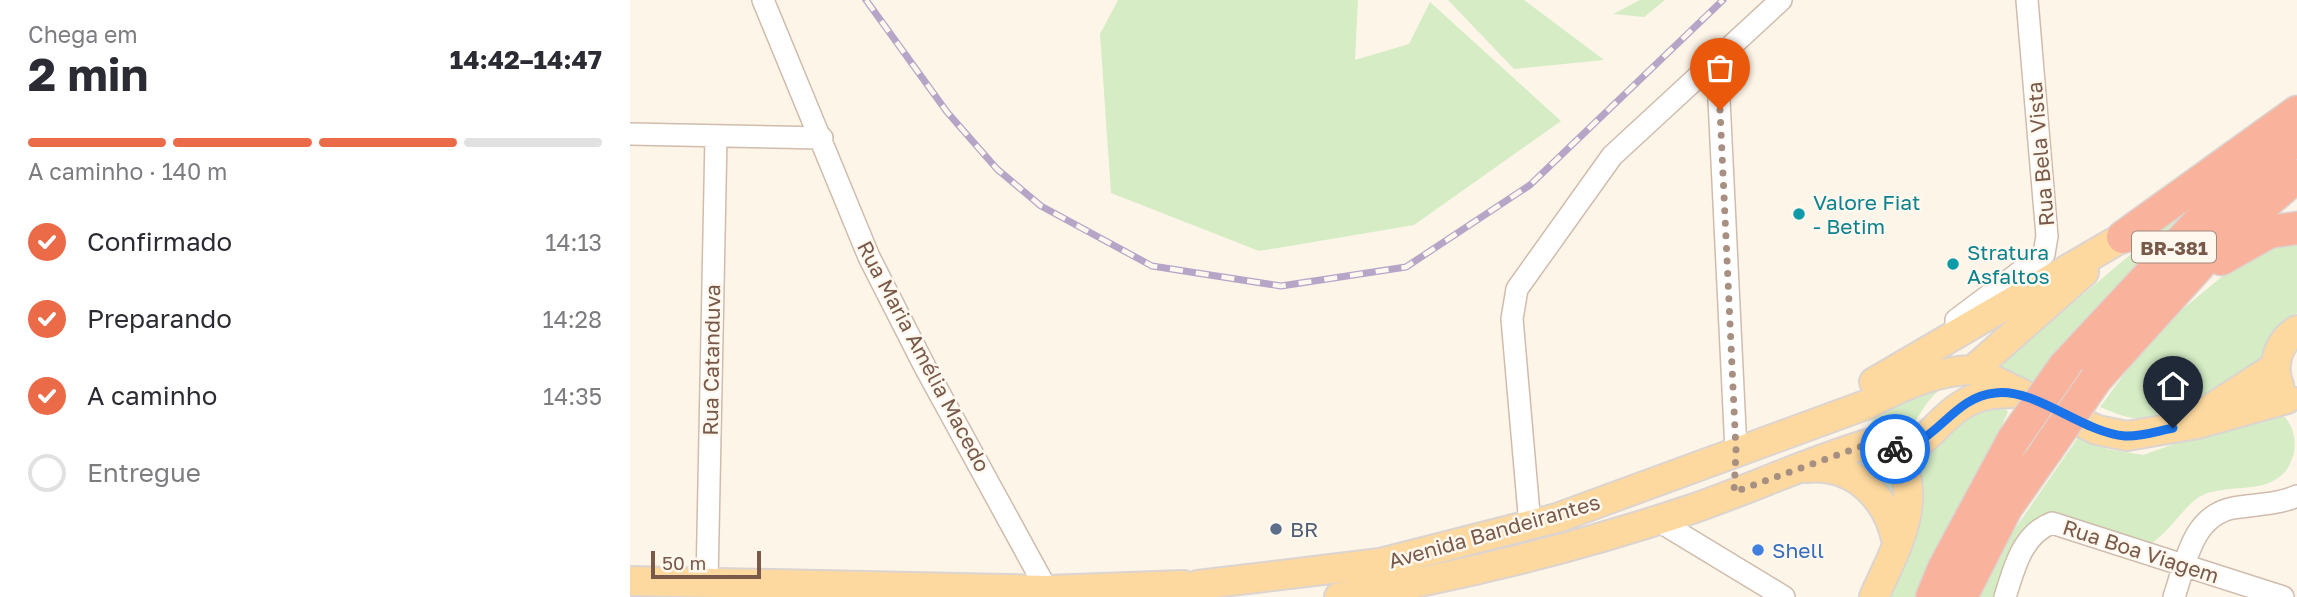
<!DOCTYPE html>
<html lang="pt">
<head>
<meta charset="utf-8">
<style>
  body { margin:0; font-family:"Golos Text",sans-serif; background:#f2f2f3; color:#2b2b33; height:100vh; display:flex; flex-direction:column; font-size:26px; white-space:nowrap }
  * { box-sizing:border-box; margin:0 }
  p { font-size:23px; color:#7c7c81 }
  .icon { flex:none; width:38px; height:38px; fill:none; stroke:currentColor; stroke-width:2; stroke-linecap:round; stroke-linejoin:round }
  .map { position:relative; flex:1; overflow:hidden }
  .sheet { display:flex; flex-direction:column; background:#fff; width:630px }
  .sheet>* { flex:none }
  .scale { position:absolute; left:21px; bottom:18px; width:110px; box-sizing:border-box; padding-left:7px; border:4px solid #795a4a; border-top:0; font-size:19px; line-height:24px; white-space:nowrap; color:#795a4a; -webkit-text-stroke:5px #fff8ef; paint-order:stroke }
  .pin { position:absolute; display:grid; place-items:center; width:60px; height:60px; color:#fff; margin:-72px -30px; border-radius:50% 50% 50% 0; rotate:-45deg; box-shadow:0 0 7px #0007 }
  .pin .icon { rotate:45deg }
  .courier { position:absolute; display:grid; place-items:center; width:70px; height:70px; margin:-35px; border:5px solid #1a73e8; border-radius:50%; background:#fff; color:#222; box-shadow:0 2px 9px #0007 }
  .head em { font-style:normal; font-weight:700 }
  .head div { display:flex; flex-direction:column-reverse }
  .head { display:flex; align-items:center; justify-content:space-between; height:119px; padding:0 28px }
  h1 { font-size:46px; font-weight:700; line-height:52px }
  .bar { display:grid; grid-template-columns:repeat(4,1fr); gap:10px 7px; align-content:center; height:84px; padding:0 28px }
  .bar i { height:9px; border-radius:5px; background:#e1e1e2 }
  .bar .current { background:#eb6b49 }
  .bar p { grid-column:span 4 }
  ol { padding:0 28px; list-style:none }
  li { display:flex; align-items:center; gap:21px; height:77px }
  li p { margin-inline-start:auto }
  li .icon { padding:7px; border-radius:50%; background:#eb6b49; color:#fff; stroke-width:4 }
  li:last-child { color:#7c7c81 }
  li i { width:38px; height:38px; border:4px solid #e1e1e2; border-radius:50% }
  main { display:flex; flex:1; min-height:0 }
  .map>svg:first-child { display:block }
  .green { fill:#d5ecc5 }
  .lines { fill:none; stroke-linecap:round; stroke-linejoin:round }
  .minor-casing { stroke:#d0bcac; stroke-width:24 }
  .major-casing { stroke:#dcd4d0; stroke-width:32 }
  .highway-casing { stroke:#dcd4d0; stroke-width:35 }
  .minor { stroke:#fff; stroke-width:21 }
  .major { stroke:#fdd99f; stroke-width:28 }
  .highway { stroke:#f9b39d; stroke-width:32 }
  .rail-casing { stroke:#b7a5c8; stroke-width:7 }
  .rail { stroke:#fff8ef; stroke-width:4.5; stroke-dasharray:13; stroke-linecap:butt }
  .highway-bridge-casing { stroke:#dcd4d0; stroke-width:35; stroke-linecap:butt }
  .highway-bridge { stroke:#f9b39d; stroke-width:32 }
  .done { stroke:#a79081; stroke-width:7; stroke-dasharray:0 12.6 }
  .route { stroke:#1a73e8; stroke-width:9 }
  .culture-dot { fill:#0f9aa8; stroke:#fff8ef; stroke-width:2.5 }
  .service-dot { fill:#5c6f8a; stroke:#fff8ef; stroke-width:2.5 }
  .shop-dot { fill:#3f7fe0; stroke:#fff8ef; stroke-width:2.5 }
  .labels { text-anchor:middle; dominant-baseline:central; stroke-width:5; stroke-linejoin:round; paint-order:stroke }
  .shield { fill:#fff8ef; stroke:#a1897c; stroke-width:2 }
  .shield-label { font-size:19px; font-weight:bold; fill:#795a4a }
  .street-label { font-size:21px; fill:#795a4a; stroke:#fff8ef }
  .culture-label { font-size:21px; fill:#0d838f; stroke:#fff8ef; text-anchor:start }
  .service-label { font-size:21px; fill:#4e5e75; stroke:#fff8ef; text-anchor:start }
  .shop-label { font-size:21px; fill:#366cbe; stroke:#fff8ef; text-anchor:start }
</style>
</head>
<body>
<main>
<section class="sheet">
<div class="head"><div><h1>2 min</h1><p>Chega em</p></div><em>14:42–14:47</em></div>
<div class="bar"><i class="current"></i><i class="current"></i><i class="current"></i><i></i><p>A caminho · 140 m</p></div>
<ol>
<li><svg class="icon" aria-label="check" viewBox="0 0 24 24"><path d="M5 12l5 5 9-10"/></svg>Confirmado<p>14:13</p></li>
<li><svg class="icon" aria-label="check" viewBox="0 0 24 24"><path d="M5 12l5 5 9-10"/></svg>Preparando<p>14:28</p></li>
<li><svg class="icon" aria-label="check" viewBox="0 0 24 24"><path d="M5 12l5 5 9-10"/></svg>A caminho<p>14:35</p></li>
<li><i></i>Entregue</li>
</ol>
</section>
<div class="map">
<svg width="1667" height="597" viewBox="0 0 1667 597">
  <rect width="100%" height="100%" fill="#fdf5e8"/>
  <path class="green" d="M 488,0 L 728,0 L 725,60 L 779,44 L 800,2 L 931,121 L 784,225 L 629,251 L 481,193 L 470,34 Z
    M 818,0 L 894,0 L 974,60 L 884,69 Z
    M 1010,0 L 1035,0 L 1014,17 L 983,14 Z
    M 1650,138 L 1490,285 L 1403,383 L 1368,366 L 1583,185 Z
    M 1642,241 L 1667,241 L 1667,313 L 1639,336 L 1634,365 C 1596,388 1550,424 1502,418 C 1491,416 1480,411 1470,407 L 1525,332 L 1595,274 Z
    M 1326,381 C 1318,386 1309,389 1303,396 C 1281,420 1283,446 1244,430 L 1241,422 C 1252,401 1304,389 1326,381 Z
    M 1370,404 L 1378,412 L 1291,597 L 1256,597 L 1284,462 L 1308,447 L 1329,416 Z
    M 1646,408 C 1660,420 1667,433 1664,453 C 1662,458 1659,468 1655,472 C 1633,496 1595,482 1569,497 C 1553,507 1541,531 1519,545 L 1454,528 L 1386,542 L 1364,597 L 1347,597 L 1364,559 L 1449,436 L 1477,449 L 1513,455 Z
    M 1228,459 L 1255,465 L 1270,482 L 1266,505 L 1216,462 Z"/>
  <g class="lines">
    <g class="minor-casing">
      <path id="minor" d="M 133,0 L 239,257 L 295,367 L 417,590
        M 1087,58 L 1106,451
        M 0,134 L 192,138
        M 1326,320 L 1414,254 L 1417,236 L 1397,0
        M 1027,520 L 1154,597
        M 900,525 L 882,319 L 887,289 L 982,156 L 1151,0
        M 77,583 L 86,136
        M 1375,597 C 1384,569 1392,534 1422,523 L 1653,597
        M 1544,597 C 1556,562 1562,516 1603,508 C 1626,504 1646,505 1667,496"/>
    </g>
    <g class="major-casing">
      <path id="major" d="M 1343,370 L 1454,272
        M 1244,382 L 1493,237
        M 1649,385 C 1641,365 1648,342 1667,330
        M 1577,411 L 1645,367
        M 1176,468 C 1225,463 1259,499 1267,544
        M 0,581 L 417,590 L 553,585
        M 568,585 L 750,563 L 927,518 L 1238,404 C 1269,387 1307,370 1343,370 L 1467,430 L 1497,436 L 1567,424 L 1657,399
        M 709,597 C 828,577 945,548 1059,510 C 1121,489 1181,460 1244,442 C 1292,463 1298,426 1332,405 C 1349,394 1366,393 1385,393
        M 1244,597 C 1266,547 1295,502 1266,449"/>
    </g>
    <g class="highway-casing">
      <path id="highway" d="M 1493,237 L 1667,112
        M 1591,259 L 1639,232 L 1667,228
        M 1434,367 L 1568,223 L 1667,138
        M 1466,379 L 1591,241 L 1667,176
        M 1302,597 L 1314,568 L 1383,440
        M 1331,597 L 1376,508 L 1416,451"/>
    </g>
    <use href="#minor" class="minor"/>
    <use href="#major" class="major"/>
    <use href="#highway" class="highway"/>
    <g class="rail-casing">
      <path id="rail" d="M 236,0 L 317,112 L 367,169 L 411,206 L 522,266 L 651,286 L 776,267 L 900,185 L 1093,0"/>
    </g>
    <use href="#rail" class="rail"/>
    <g class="highway-bridge-casing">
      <path id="highway-bridge" d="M 1383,440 L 1434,367
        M 1416,451 L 1466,379"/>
    </g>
    <use href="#highway-bridge" class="highway-bridge"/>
  </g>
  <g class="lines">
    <path class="done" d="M 1090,110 L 1106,451 L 1104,492 L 1244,442 L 1265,449"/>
    <path class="route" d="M 1265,449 C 1307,445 1322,397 1365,393 C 1407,388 1451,432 1495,436 C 1510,437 1528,431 1543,428"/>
  </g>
  <g class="culture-dot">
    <circle cx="1169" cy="214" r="7"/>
    <circle cx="1323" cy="264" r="7"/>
  </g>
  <circle class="service-dot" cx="646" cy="529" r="7"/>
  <circle class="shop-dot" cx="1128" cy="550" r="7"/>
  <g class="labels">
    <rect class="shield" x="1502" y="231.5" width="84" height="31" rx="5"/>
    <g class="shield-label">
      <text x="1544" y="247">BR-381</text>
    </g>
    <g class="street-label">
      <text transform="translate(1410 154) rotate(-95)">Rua Bela Vista</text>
      <text transform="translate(294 356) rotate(62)">Rua Maria Amélia Macedo</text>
      <text transform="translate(81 360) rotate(-89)">Rua Catanduva</text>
      <text transform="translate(864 531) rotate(-16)">Avenida Bandeirantes</text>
      <text transform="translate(1511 551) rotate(18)">Rua Boa Viagem</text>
    </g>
    <g class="culture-label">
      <text x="1183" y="202">Valore Fiat<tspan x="1183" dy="24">- Betim</tspan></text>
      <text x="1337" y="252">Stratura<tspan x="1337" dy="24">Asfaltos</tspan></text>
    </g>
    <g class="service-label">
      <text x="660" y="529">BR</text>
    </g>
    <g class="shop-label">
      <text x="1142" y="550">Shell</text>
    </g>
  </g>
</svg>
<div class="scale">50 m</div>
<div class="pin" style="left:1090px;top:110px;background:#ea580c"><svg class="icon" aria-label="bag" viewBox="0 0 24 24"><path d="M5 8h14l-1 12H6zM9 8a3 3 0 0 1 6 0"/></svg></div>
<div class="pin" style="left:1543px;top:428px;background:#1f2937"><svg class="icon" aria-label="home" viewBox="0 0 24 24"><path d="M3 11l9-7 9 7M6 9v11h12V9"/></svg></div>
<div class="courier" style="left:1265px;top:449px"><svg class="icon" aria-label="bike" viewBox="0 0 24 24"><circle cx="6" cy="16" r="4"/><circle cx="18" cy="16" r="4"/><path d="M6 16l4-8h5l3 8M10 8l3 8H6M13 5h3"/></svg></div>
</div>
</main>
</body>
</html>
